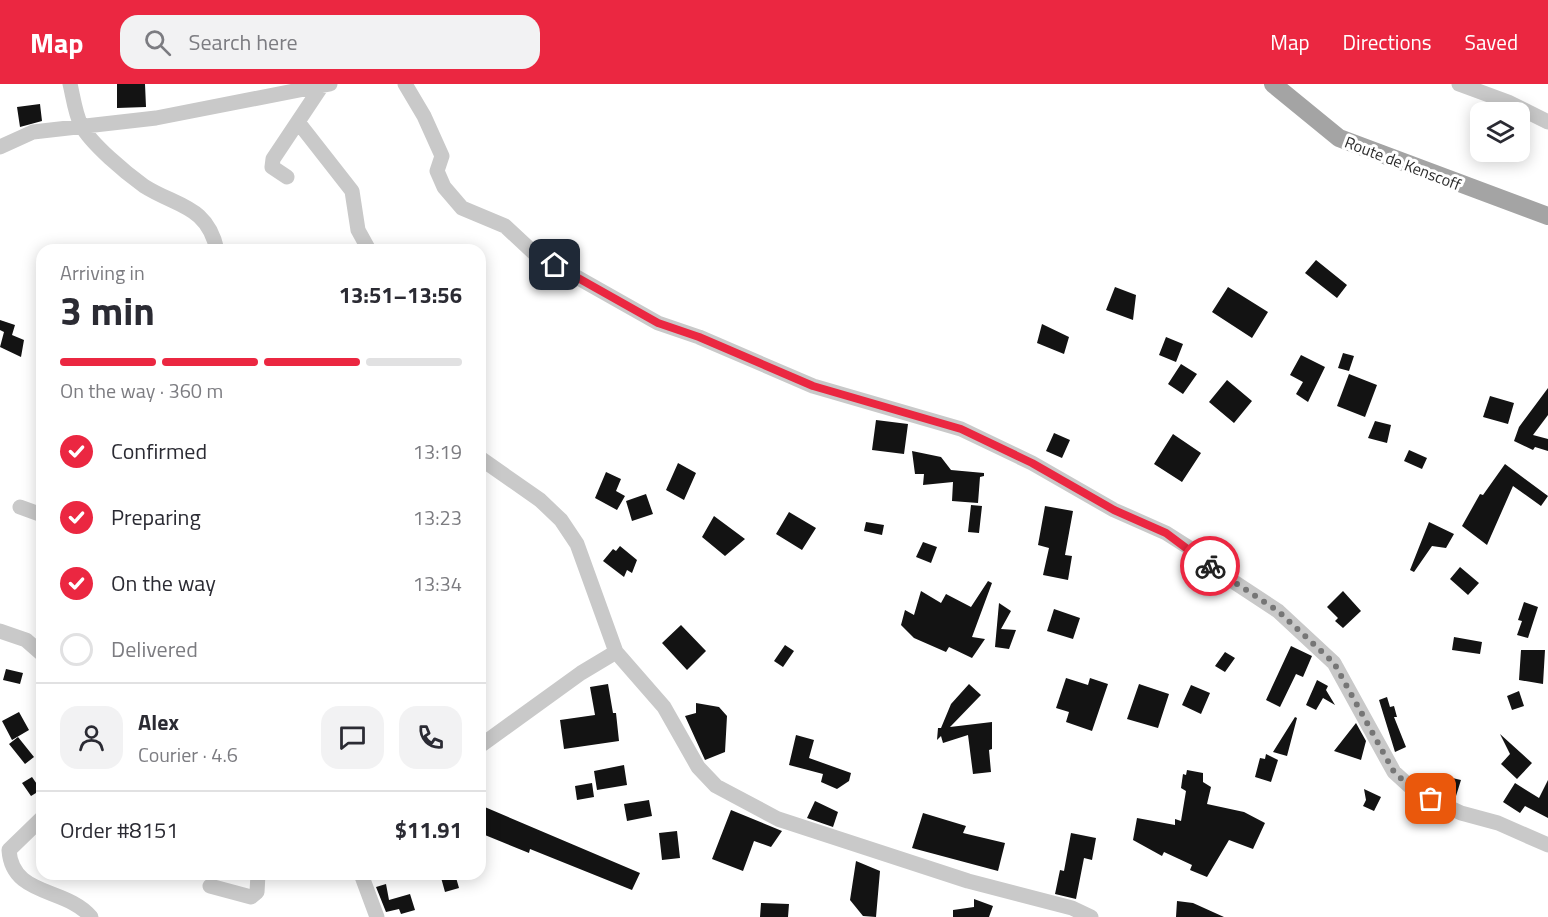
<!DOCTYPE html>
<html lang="en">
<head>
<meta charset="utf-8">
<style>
  body { margin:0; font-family:"Titillium Web",sans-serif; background:#f2f2f3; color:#2b2b33; height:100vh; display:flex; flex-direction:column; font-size:22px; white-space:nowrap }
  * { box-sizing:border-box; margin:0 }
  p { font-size:20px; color:#7c7c81 }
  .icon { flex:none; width:33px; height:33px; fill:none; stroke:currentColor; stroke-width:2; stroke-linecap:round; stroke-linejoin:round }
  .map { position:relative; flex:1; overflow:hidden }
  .details { position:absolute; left:36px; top:160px; width:450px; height:636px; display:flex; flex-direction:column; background:#fff; border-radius:18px; box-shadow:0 3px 15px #0003 }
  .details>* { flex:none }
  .controls { position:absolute; left:1470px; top:18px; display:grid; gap:12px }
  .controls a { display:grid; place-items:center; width:60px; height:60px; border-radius:12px; background:#fff; box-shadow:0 3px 15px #0003; font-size:30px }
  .pin { position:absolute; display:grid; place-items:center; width:51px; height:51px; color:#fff; margin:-26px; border-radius:12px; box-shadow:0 3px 9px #0006 }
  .courier { position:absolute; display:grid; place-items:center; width:60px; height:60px; margin:-30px; border:4px solid #eb2741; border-radius:50%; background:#fff; color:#222; box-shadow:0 2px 8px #0007 }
  .summary em { font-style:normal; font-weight:700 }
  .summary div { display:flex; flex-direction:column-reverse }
  .summary { display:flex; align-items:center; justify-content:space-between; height:102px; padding:0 24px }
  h1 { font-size:39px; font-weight:700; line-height:45px }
  .bar { display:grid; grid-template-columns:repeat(4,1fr); gap:9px 6px; align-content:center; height:72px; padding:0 24px }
  .bar i { height:8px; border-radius:4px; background:#e1e1e2 }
  .bar .on { background:#eb2741 }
  .bar p { grid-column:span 4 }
  .line { display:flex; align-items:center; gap:15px; padding:0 24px; border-top:2px solid #e1e1e2 }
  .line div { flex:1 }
  .round { display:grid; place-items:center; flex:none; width:63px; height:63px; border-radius:18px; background:#f2f2f3 }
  ol { padding:0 24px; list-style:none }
  li { display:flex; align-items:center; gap:18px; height:66px }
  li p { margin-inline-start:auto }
  li .icon { padding:6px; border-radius:50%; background:#eb2741; color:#fff; stroke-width:4 }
  li:last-child { color:#7c7c81 }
  li i { width:33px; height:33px; border:3px solid #e1e1e2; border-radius:50% }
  header { display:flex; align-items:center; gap:36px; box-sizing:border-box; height:84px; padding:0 30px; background:#eb2741; color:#fff }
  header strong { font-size:28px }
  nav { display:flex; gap:33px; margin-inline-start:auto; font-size:21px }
  .search { width:420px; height:54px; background:#f2f2f3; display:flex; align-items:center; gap:15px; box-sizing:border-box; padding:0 21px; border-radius:18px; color:#7c7c81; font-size:22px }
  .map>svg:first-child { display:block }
  .building { fill:#131313 }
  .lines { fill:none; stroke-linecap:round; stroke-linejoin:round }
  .minor { stroke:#c9c9c9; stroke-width:15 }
  .major { stroke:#a4a4a4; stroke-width:18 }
  .done { stroke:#767676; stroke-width:6; stroke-dasharray:0 10.8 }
  .route { stroke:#eb2741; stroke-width:8 }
  .labels { text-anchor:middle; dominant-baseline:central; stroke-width:6; stroke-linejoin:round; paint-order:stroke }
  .street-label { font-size:16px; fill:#2c2c2c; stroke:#fff }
</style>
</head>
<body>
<header>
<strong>Map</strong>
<div class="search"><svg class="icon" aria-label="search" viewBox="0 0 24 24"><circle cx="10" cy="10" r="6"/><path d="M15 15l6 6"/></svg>Search here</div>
<nav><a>Map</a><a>Directions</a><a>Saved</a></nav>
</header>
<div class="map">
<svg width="1548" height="833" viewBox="0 0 1548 833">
  <rect width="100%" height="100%" fill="#fff"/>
  <path class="building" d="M 117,0 L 145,0 L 146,23 L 117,24 Z
    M 40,20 L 42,37 L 20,43 L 17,23 Z
    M 1316,176 L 1347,201 L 1337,214 L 1305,189 Z
    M 1115,203 L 1136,211 L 1133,236 L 1106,226 Z
    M 1228,203 L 1268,228 L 1252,254 L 1212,228 Z
    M 0,236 L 15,241 L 12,251 L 24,256 L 21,273 L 0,263 L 4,248 L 0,246 Z
    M 1042,240 L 1069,253 L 1064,270 L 1037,259 Z
    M 1166,253 L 1183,260 L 1176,278 L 1159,271 Z
    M 1343,269 L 1354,272 L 1349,287 L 1338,284 Z
    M 1301,271 L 1325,283 L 1308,318 L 1296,310 L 1303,298 L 1290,291 Z
    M 1181,280 L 1197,290 L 1183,310 L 1168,300 Z
    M 1349,290 L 1377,301 L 1365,333 L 1337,322 Z
    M 1227,296 L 1252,317 L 1234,339 L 1209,318 Z
    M 1548,304 L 1548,331 L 1533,351 L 1548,355 L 1548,367 L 1535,363 L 1533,366 L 1514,357 L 1519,343 Z
    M 1490,312 L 1514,319 L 1508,340 L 1483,333 Z
    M 876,336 L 908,340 L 904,370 L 872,366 Z
    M 1375,337 L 1391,341 L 1387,359 L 1368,354 Z
    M 1054,349 L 1070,356 L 1062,374 L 1046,367 Z
    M 1173,350 L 1201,369 L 1182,398 L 1154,380 Z
    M 1409,366 L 1427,374 L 1422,385 L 1404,377 Z
    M 912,367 L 941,373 L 951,386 L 984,389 L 984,392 L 980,393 L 978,419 L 952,417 L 953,398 L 923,401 L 924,390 L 915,390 Z
    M 678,379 L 696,389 L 684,416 L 666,406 Z
    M 1505,380 L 1548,412 L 1541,422 L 1513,402 L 1487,461 L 1462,442 L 1480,410 L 1483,411 Z
    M 606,388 L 621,395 L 616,407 L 625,412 L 617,426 L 595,414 Z
    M 646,410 L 653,430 L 632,437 L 626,417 Z
    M 971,421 L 982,422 L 979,449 L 968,448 Z
    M 1045,422 L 1073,427 L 1065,471 L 1072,472 L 1068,496 L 1043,491 L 1049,464 L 1038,461 Z
    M 789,428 L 816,444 L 802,466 L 776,450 Z
    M 714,432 L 745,455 L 725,472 L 702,453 Z
    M 866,438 L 884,441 L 882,451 L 864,447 Z
    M 1429,438 L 1454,450 L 1446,464 L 1432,462 L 1414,488 L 1410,486 Z
    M 923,458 L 937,463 L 931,479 L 916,473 Z
    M 620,462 L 637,476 L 632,489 L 627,486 L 624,493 L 603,477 L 613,465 L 616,467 Z
    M 1460,483 L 1479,499 L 1468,511 L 1450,495 Z
    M 988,497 L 992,499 L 972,553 L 985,555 L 972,574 L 949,563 L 946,568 L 914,554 L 901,541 L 905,526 L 914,531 L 921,507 L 941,519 L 946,510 L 971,523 Z
    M 1343,507 L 1361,527 L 1343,544 L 1335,537 L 1338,534 L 1327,523 Z
    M 1524,518 L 1538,523 L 1528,554 L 1517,551 L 1522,537 L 1518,536 Z
    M 999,519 L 1011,527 L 1001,545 L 1016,546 L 1009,565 L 995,563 Z
    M 1054,525 L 1080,534 L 1073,555 L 1047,547 Z
    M 681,541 L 706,567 L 687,586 L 662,559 Z
    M 1454,553 L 1482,558 L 1480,570 L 1452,566 Z
    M 785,561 L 794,567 L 783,583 L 774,577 Z
    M 1291,562 L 1312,572 L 1303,593 L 1296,590 L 1280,623 L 1266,616 Z
    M 1521,566 L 1545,566 L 1543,600 L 1519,596 Z
    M 1225,568 L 1235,574 L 1225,588 L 1215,582 Z
    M 6,585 L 23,589 L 20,600 L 3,596 Z
    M 1066,594 L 1088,601 L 1090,594 L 1108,600 L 1092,647 L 1066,638 L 1069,628 L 1056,624 Z
    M 1317,596 L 1328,602 L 1326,606 L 1335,621 L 1323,614 L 1316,626 L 1306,621 Z
    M 608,600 L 613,629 L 616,629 L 619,657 L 564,665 L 560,636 L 595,631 L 590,603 Z
    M 969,600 L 981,611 L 950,643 L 992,638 L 992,665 L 989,666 L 991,688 L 973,690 L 968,651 L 943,659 L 941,652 L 937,656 L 938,644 L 941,644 L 951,620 Z
    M 1139,600 L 1169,610 L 1158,644 L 1127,635 Z
    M 1191,601 L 1210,609 L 1201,630 L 1182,621 Z
    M 1519,607 L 1524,622 L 1512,626 L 1507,612 Z
    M 1387,613 L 1390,623 L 1394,622 L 1397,633 L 1394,633 L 1406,663 L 1395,668 L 1379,616 Z
    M 696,619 L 719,623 L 727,632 L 725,668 L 705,676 L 685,632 L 696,629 Z
    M 19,628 L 29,646 L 12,656 L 2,637 Z
    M 1295,633 L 1297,634 L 1287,672 L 1273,668 Z
    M 1356,639 L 1366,657 L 1361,676 L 1334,667 Z
    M 1500,650 L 1532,679 L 1517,695 L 1501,680 L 1510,670 Z
    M 796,651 L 814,656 L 809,674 L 851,689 L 849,697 L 837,705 L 821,698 L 823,690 L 789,681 Z
    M 18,653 L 34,673 L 25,680 L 9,660 Z
    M 1266,670 L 1278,676 L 1271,698 L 1255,693 L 1260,674 L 1265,675 Z
    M 624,681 L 627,701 L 597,706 L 594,687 Z
    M 1187,686 L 1203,689 L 1203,698 L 1211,703 L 1207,720 L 1244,728 L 1265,739 L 1253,765 L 1229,756 L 1207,793 L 1190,786 L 1192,781 L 1164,768 L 1162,772 L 1133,756 L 1137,734 L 1175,741 L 1175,735 L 1181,737 L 1186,707 L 1181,704 L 1183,690 L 1186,691 Z
    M 32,693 L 41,706 L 31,712 L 22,699 Z
    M 1448,693 L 1461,696 L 1456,712 L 1444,709 Z
    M 1548,696 L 1548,734 L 1525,722 L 1520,729 L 1503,718 L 1515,699 L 1539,714 Z
    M 592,699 L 594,713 L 577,716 L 575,702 Z
    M 1364,705 L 1381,713 L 1374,727 L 1363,722 L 1366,716 Z
    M 649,716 L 652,732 L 627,737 L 624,720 Z
    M 815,717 L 838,728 L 833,743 L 807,734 Z
    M 480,721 L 640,789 L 632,806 L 530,765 L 529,769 L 480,749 Z
    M 731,726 L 782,747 L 771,763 L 754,757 L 743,787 L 712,775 Z
    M 923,729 L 966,742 L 963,749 L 1005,759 L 998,787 L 912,764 Z
    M 677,747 L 680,774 L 662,776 L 659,749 Z
    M 1071,749 L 1096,754 L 1092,776 L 1084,774 L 1076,815 L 1055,810 L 1060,786 L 1064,787 Z
    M 856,777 L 880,787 L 876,833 L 863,832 L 850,816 Z
    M 440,790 L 455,790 L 459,804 L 445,808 Z
    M 386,800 L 389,816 L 410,810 L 415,826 L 401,830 L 399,825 L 386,828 L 376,803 Z
    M 974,815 L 993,822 L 989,833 L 953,833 L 953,826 L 974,823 Z
    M 1177,817 L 1193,819 L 1224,833 L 1176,833 Z
    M 761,819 L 789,820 L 788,833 L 760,833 Z"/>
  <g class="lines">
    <path class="minor" d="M 70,0 C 73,12 75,29 81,41 C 91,60 126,89 144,102 C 177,123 207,121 217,166
      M 405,0 L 424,32 L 442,72 L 437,87 L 444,103 L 462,124 L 505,142 L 534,169 L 658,239 L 699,253 L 813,302 L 961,345 L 1032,379 L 1114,426 L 1166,449 L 1188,463 L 1196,473 L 1278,527 L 1334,579 L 1394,688 L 1416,708 L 1461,729 L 1498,739 L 1548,761
      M 1459,0 L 1508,18 L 1548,38
      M 298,38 L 352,107 L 358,146 L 369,166
      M 0,63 L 33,48 L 156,34 L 330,0
      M 287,93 L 272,83 L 273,75 L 321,3
      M 480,374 L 540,416 L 561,436 L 577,460 L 616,568 L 664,623 L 698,683 L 716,702 L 778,735 L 968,797 L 1072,824 L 1091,833
      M 20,423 L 42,431
      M 0,547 L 26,556 L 42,570
      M 480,662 L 581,589 L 616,568
      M 42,734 L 9,766 C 12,813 66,803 91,833
      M 361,790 L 377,833
      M 210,802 L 251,813 L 257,808 L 258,790"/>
    <path class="major" d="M 1273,0 L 1339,54 L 1548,132"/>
  </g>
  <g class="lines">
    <path class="done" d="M 1210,482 L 1278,527 L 1334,579 L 1394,688 L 1416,708 L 1431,715"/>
    <path class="route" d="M 555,181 L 658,239 L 699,253 L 813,302 L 961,345 L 1032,379 L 1114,426 L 1166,449 L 1210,482"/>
  </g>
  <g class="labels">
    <g class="street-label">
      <text transform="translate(1403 79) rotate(21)">Route de Kenscoff</text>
    </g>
  </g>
</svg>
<div class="controls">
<a><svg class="icon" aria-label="layers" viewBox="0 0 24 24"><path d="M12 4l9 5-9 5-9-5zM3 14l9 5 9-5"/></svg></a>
</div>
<div class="pin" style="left:1431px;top:715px;background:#ea580c"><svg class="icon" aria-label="bag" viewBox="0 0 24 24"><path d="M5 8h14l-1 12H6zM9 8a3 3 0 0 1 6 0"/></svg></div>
<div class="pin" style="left:555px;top:181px;background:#1f2937"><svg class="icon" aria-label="home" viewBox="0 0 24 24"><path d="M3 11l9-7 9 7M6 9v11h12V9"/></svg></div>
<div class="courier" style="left:1210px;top:482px"><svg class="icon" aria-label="bike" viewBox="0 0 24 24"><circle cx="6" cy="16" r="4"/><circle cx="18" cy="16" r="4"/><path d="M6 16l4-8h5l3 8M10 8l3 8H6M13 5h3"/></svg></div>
<section class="details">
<div class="summary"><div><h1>3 min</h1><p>Arriving in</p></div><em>13:51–13:56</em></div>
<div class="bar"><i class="on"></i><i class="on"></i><i class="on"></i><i></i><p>On the way · 360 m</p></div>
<ol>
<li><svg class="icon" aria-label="check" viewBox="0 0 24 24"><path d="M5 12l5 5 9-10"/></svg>Confirmed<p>13:19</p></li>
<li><svg class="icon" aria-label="check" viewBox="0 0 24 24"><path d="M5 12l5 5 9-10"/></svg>Preparing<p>13:23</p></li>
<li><svg class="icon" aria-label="check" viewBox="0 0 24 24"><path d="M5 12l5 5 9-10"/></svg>On the way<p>13:34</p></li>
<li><i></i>Delivered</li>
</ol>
<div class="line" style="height:108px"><a class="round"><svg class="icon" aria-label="person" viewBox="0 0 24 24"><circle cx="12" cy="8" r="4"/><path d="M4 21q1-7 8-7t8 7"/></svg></a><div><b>Alex</b><p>Courier · 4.6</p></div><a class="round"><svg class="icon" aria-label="chat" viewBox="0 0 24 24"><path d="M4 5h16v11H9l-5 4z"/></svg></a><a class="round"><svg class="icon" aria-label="phone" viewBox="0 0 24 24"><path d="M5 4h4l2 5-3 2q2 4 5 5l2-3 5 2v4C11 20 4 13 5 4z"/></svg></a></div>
<div class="line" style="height:78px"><div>Order #8151</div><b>$11.91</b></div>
</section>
</div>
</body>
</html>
